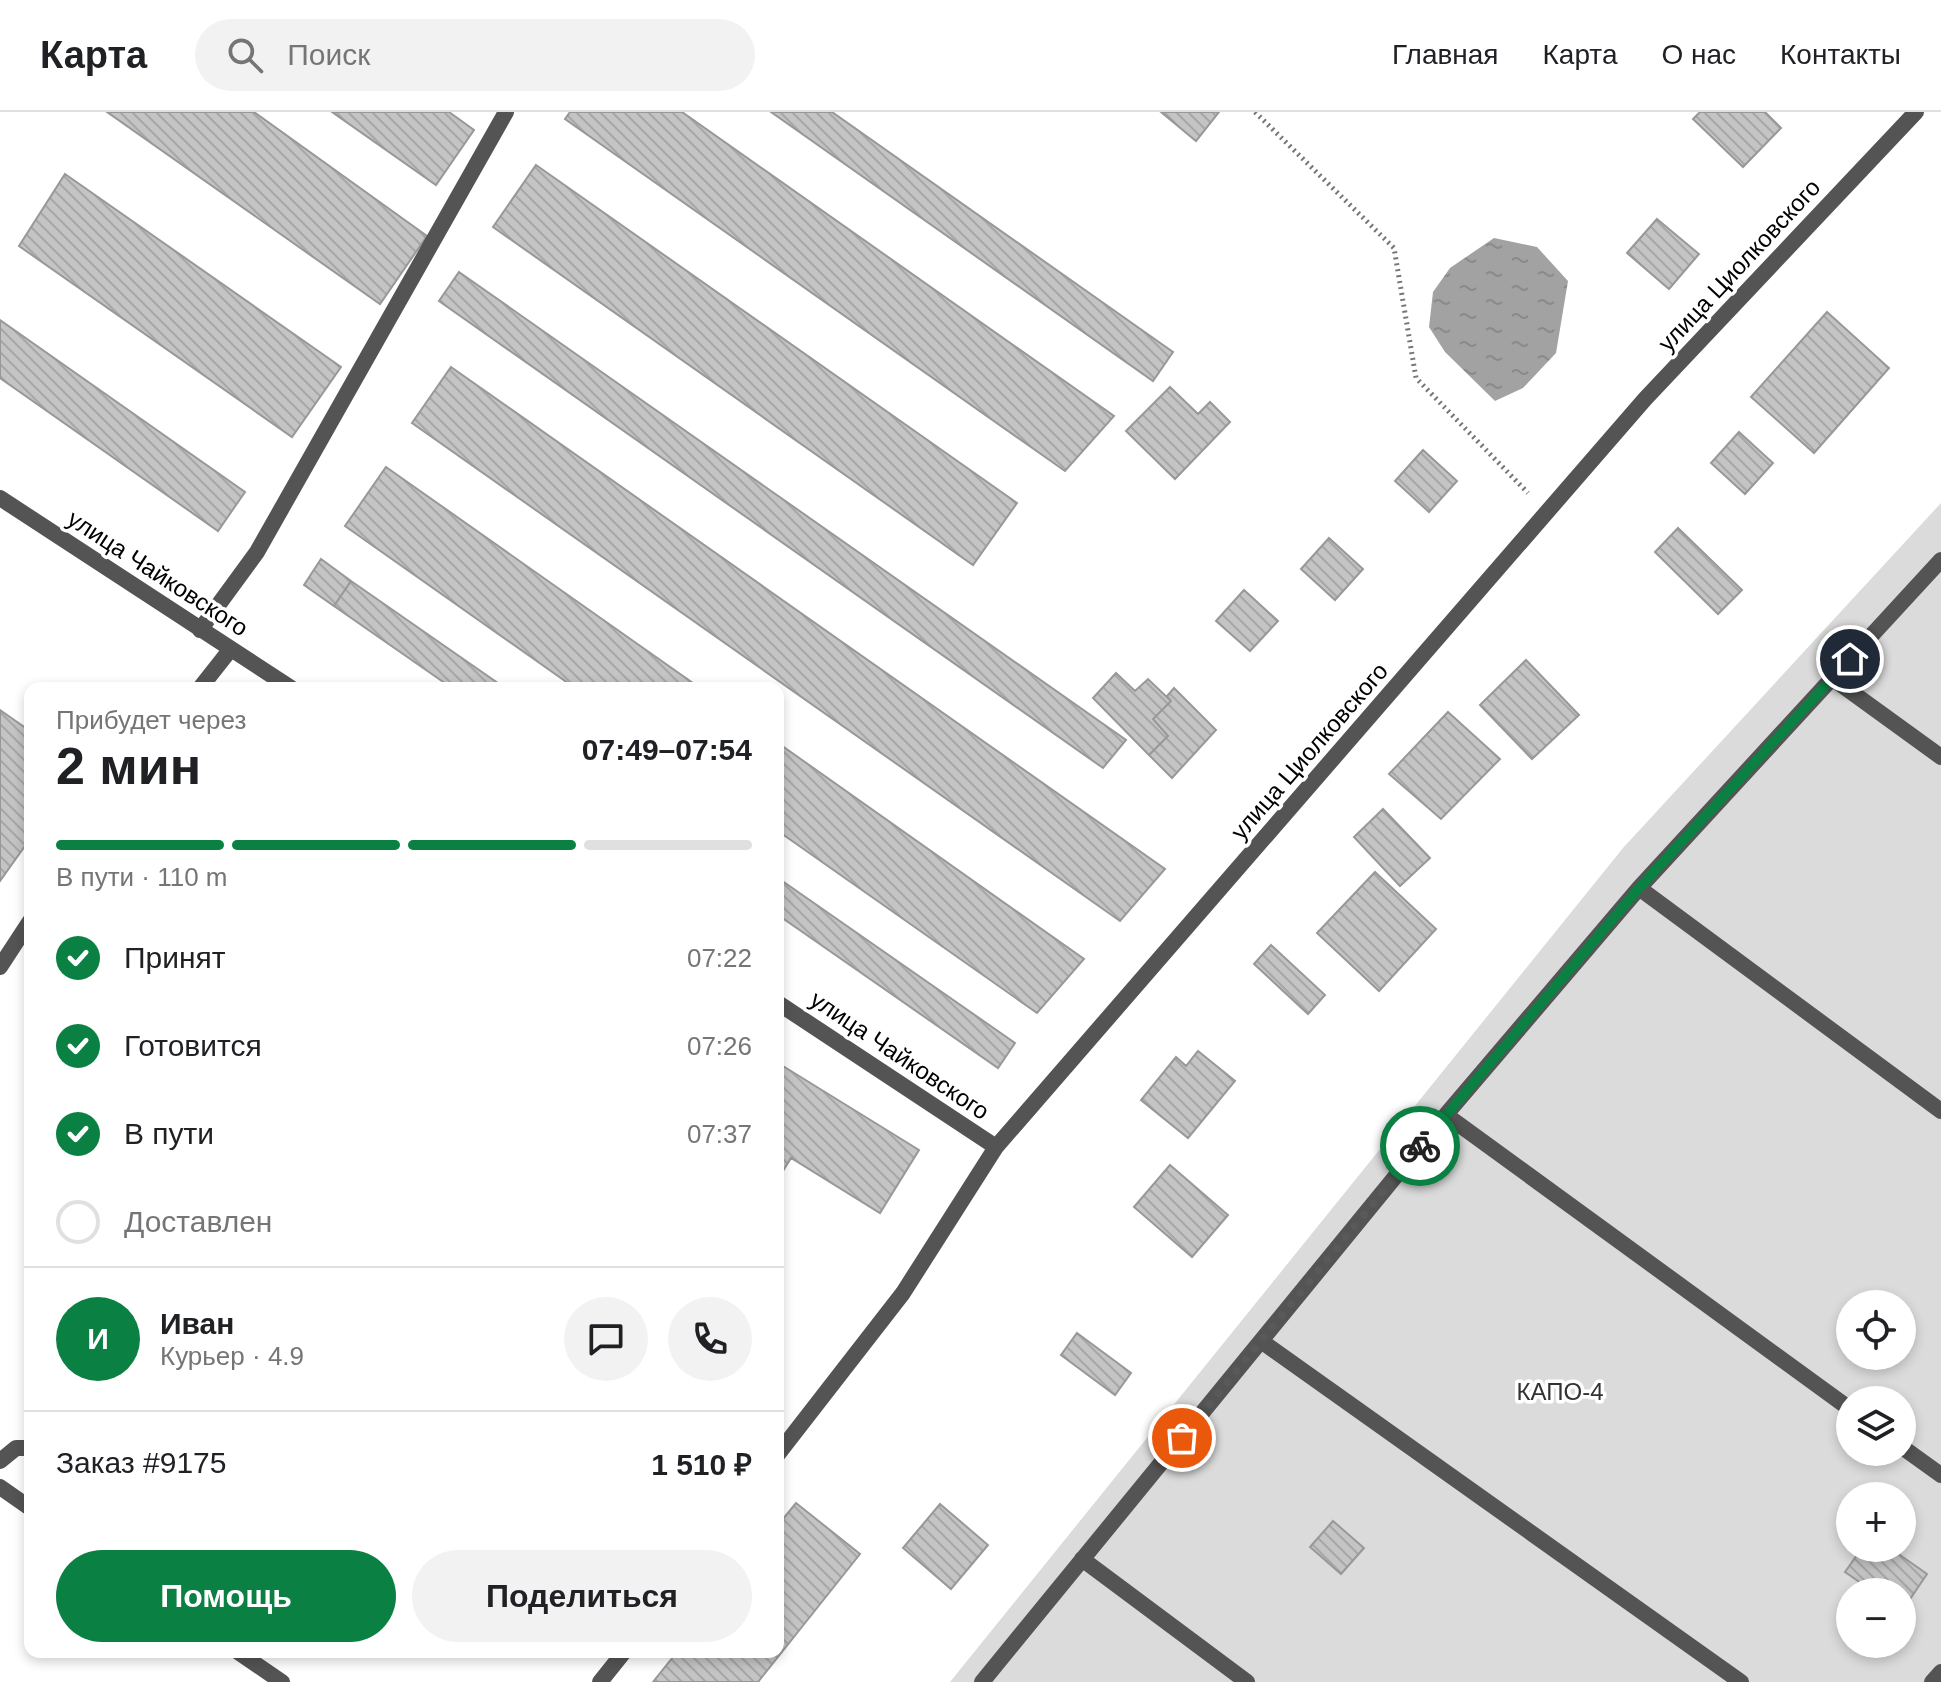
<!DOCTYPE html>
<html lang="ru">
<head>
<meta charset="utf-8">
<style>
  body { margin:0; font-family:Arial,sans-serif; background:#f2f2f2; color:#202124; height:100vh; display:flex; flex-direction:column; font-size:30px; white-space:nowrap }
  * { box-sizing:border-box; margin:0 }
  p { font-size:26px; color:#757577 }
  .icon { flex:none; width:44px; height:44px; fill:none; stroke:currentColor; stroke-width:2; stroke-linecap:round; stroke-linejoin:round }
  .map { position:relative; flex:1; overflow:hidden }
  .sheet { position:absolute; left:24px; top:570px; width:760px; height:976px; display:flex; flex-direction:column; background:#fff; border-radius:16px; box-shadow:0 4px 12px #0003 }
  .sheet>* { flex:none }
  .buttons { position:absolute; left:1836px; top:1178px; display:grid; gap:16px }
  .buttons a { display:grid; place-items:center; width:80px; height:80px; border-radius:50%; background:#fff; box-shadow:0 4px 12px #0003; font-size:40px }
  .pin { position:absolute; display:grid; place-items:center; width:68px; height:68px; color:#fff; margin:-34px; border:4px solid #fff; border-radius:50%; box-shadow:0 2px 8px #0007 }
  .courier { position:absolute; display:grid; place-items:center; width:80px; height:80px; margin:-40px; border:6px solid #0b8043; border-radius:50%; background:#fff; color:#222; box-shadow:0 2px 10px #0007 }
  .summary em { font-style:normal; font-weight:700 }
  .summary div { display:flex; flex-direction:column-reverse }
  .summary { display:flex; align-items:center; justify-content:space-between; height:136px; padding:0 32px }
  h1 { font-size:52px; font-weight:700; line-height:60px }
  .bar { display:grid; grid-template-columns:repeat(4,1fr); gap:12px 8px; align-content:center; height:96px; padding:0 32px }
  .bar i { height:10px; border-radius:6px; background:#e0e0e0 }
  .bar .active { background:#0b8043 }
  .bar p { grid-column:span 4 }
  .line { display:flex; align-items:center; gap:20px; padding:0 32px; border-top:2px solid #e0e0e0 }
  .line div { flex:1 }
  .round { display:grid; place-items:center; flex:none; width:84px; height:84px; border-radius:42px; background:#f2f2f2 }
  ol { padding:0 32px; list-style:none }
  li { display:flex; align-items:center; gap:24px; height:88px }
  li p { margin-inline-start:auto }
  li .icon { padding:8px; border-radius:50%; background:#0b8043; color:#fff; stroke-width:4 }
  li:last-child { color:#757577 }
  li i { width:44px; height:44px; border:4px solid #e0e0e0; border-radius:50% }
  .button { display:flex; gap:16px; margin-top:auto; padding:16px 32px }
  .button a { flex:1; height:92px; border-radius:48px; background:#0b8043; color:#fff; font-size:32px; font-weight:700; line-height:92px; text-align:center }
  .button a+a { background:#f2f2f2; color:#202124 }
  header { display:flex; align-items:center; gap:48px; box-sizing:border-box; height:112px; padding:0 40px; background:#fff; border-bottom:2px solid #e0e0e0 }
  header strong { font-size:38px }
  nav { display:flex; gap:44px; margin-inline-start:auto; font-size:28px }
  .search { width:560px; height:72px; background:#f2f2f2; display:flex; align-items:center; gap:20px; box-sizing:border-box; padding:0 28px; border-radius:44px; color:#757577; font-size:30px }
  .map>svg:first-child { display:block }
  .green { fill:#dbdbdb; fill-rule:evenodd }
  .water { fill:url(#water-ripples) }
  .building { fill:url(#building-back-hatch); stroke:#989898; stroke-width:2 }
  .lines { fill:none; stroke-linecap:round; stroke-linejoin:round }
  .path { stroke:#767676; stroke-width:5; stroke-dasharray:2 4; stroke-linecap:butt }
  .lane { stroke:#545454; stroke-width:16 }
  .street { stroke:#545454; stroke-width:16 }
  .done { stroke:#595959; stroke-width:8; stroke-dasharray:0 14.4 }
  .route { stroke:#0b8043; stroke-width:10 }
  .labels { text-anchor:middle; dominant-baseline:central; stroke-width:7; stroke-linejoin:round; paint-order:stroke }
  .street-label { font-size:24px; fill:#000; stroke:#fff }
  .park-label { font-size:24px; fill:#323232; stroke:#fff }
</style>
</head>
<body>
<header>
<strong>Карта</strong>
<div class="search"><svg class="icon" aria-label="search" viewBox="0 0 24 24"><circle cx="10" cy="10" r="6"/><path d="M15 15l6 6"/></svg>Поиск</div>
<nav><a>Главная</a><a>Карта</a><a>О нас</a><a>Контакты</a></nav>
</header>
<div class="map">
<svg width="1941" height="1570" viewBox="0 0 1941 1570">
  <defs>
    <pattern id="water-ripples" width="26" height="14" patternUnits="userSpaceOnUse" patternTransform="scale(2)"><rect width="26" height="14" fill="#a2a2a2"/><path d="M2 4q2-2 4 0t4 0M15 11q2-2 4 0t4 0" fill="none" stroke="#8a8a8a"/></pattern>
    <pattern id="building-back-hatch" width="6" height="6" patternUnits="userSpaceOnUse" patternTransform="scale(2)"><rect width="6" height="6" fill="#c4c4c4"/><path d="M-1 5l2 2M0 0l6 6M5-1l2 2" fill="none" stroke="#a7a7a7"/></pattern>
  </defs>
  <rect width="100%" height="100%" fill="#fff"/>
  <path class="green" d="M 1941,391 L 1941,1570 L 950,1570 L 1623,736 ZM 1850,1192 L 1902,1192 L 1902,1244 L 1850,1244 ZM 1850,1288 L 1902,1288 L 1902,1340 L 1850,1340 ZM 1850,1384 L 1902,1384 L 1902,1436 L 1850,1436 ZM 1850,1480 L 1902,1480 L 1902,1532 L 1850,1532 Z"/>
  <path class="water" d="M 1494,126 L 1537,135 L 1568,169 L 1556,241 L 1523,276 L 1495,289 L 1445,240 L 1429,215 L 1433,180 L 1450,156 Z"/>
  <path class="building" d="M 107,0 L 254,0 L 427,124 L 380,192 Z
    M 332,0 L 449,0 L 474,18 L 436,73 Z
    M 570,0 L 682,0 L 1114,304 L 1065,359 L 565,7 Z
    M 771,0 L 832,0 L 1173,240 L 1153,269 Z
    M 1161,0 L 1219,0 L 1196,29 Z
    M 1700,0 L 1765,0 L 1781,16 L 1743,55 L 1693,7 Z
    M 536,53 L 1017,391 L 973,453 L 493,115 Z
    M 65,62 L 341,255 L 292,325 L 19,134 Z
    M 1657,107 L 1699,142 L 1669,177 L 1627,141 Z
    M 459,160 L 1126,628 L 1103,656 L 439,189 Z
    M 1827,200 L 1889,256 L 1814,341 L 1751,285 Z
    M 0,208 L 245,380 L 218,419 L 0,266 Z
    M 451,255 L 1165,757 L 1120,809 L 412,311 Z
    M 1170,275 L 1198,302 L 1210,290 L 1230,310 L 1175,367 L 1126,319 Z
    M 1739,320 L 1773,351 L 1745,382 L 1711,351 Z
    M 1423,338 L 1457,369 L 1429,400 L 1395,369 Z
    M 386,355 L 700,576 L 575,576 L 345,414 Z
    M 1678,416 L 1742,478 L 1718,502 L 1655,440 Z
    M 1329,426 L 1363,457 L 1335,488 L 1301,457 Z
    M 321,447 L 351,469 L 334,494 L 304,473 Z
    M 351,469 L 505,576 L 452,576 L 334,494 Z
    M 1244,478 L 1278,509 L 1250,539 L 1216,509 Z
    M 1526,548 L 1579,603 L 1532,647 L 1480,593 Z
    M 1116,561 L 1135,579 L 1148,567 L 1171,589 L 1153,607 L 1168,624 L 1149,643 L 1093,586 Z
    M 1174,576 L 1216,618 L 1172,666 L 1149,643 L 1168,624 L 1153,607 L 1171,589 L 1167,584 Z
    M 0,598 L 30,619 L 30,727 L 0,769 Z
    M 1448,600 L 1500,647 L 1441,707 L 1389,662 Z
    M 778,631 L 1084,847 L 1037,901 L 778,719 Z
    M 1383,697 L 1430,746 L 1400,774 L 1354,725 Z
    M 1375,760 L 1436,817 L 1379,879 L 1317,821 Z
    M 778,766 L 1015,931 L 998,956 L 778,803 Z
    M 1271,833 L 1325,883 L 1308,902 L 1254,852 Z
    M 1198,939 L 1235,969 L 1188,1026 L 1141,988 L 1176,945 L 1186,954 Z
    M 778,951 L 919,1038 L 880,1101 L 791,1046 L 778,1067 Z
    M 1170,1053 L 1228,1103 L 1192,1145 L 1134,1095 Z
    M 1077,1221 L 1131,1261 L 1115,1283 L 1061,1243 Z
    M 796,1391 L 860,1442 L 758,1570 L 653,1570 L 677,1540 L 778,1540 L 778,1413 Z
    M 940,1392 L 988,1433 L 951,1477 L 903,1436 Z
    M 1333,1409 L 1364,1436 L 1341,1462 L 1310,1435 Z
    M 1862,1436 L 1890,1436 L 1927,1462 L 1902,1499 L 1902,1480 L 1874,1480 L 1845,1460 Z"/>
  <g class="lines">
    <path class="path" d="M 1255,0 L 1394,136 L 1416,266 L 1528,381"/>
    <path class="lane" d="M 200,518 L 257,440 L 506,0
      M 1832,566 L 1941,645
      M 200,576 L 230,538
      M 1639,776 L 1941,999
      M 0,855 L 30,809
      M 1446,1003 L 1850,1297
      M 1261,1229 L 1741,1570
      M 1902,1335 L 1941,1363
      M 0,1349 L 16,1336 L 30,1336
      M 1082,1447 L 1247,1570
      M 982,1570 L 1449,999 L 1639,776 L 1941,448
      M 1932,1570 L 1941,1560"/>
    <path class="street" d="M 0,386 L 291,576
      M 778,891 L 996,1035
      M 778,1342 L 903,1181 L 996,1035 L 1645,287 L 1916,0
      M 0,1375 L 30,1396
      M 238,1540 L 282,1570
      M 600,1570 L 624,1540"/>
  </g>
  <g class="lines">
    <path class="done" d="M 1182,1326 L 1420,1034"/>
    <path class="route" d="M 1420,1034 L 1639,776 L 1850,547"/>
  </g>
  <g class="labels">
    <g class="street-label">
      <text transform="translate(1739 153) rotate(-47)">улица Циолковского</text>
      <text transform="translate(158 461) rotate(33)">улица Чайковского</text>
      <text transform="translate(1309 639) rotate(-49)">улица Циолковского</text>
      <text transform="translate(900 943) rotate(34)">улица Чайковского</text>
    </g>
    <g class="park-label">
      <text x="1560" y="1279">КАПО-4</text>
    </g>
  </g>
</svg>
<div class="buttons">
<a><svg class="icon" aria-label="locate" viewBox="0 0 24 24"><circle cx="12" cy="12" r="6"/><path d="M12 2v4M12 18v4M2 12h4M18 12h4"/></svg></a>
<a><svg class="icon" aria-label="layers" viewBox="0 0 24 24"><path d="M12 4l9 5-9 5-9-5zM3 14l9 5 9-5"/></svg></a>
<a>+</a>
<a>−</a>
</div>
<div class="pin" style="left:1182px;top:1326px;background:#ea580c"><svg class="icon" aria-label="bag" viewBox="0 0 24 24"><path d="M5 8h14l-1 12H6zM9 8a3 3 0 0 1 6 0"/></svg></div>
<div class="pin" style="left:1850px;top:547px;background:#1f2937"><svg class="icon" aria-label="home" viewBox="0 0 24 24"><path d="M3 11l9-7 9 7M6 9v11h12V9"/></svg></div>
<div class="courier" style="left:1420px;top:1034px"><svg class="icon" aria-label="bike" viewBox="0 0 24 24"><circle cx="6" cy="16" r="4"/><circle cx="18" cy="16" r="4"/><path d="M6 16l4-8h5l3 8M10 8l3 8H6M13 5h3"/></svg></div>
<section class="sheet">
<div class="summary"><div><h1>2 мин</h1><p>Прибудет через</p></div><em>07:49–07:54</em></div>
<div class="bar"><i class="active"></i><i class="active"></i><i class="active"></i><i></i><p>В пути · 110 m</p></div>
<ol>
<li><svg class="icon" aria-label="check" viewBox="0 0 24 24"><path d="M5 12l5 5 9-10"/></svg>Принят<p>07:22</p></li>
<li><svg class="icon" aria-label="check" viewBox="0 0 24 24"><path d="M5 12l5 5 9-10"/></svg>Готовится<p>07:26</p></li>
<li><svg class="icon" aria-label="check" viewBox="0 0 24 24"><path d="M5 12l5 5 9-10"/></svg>В пути<p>07:37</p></li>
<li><i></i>Доставлен</li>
</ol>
<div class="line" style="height:144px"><b class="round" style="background:#0b8043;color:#fff">И</b><div><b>Иван</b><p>Курьер · 4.9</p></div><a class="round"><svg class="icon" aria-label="chat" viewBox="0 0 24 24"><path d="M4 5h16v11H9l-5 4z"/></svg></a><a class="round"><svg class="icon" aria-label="phone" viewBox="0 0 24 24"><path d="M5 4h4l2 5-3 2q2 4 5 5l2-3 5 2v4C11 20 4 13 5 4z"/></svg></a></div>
<div class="line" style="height:104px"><div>Заказ #9175</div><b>1 510 ₽</b></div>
<div class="button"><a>Помощь</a><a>Поделиться</a></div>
</section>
</div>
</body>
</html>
